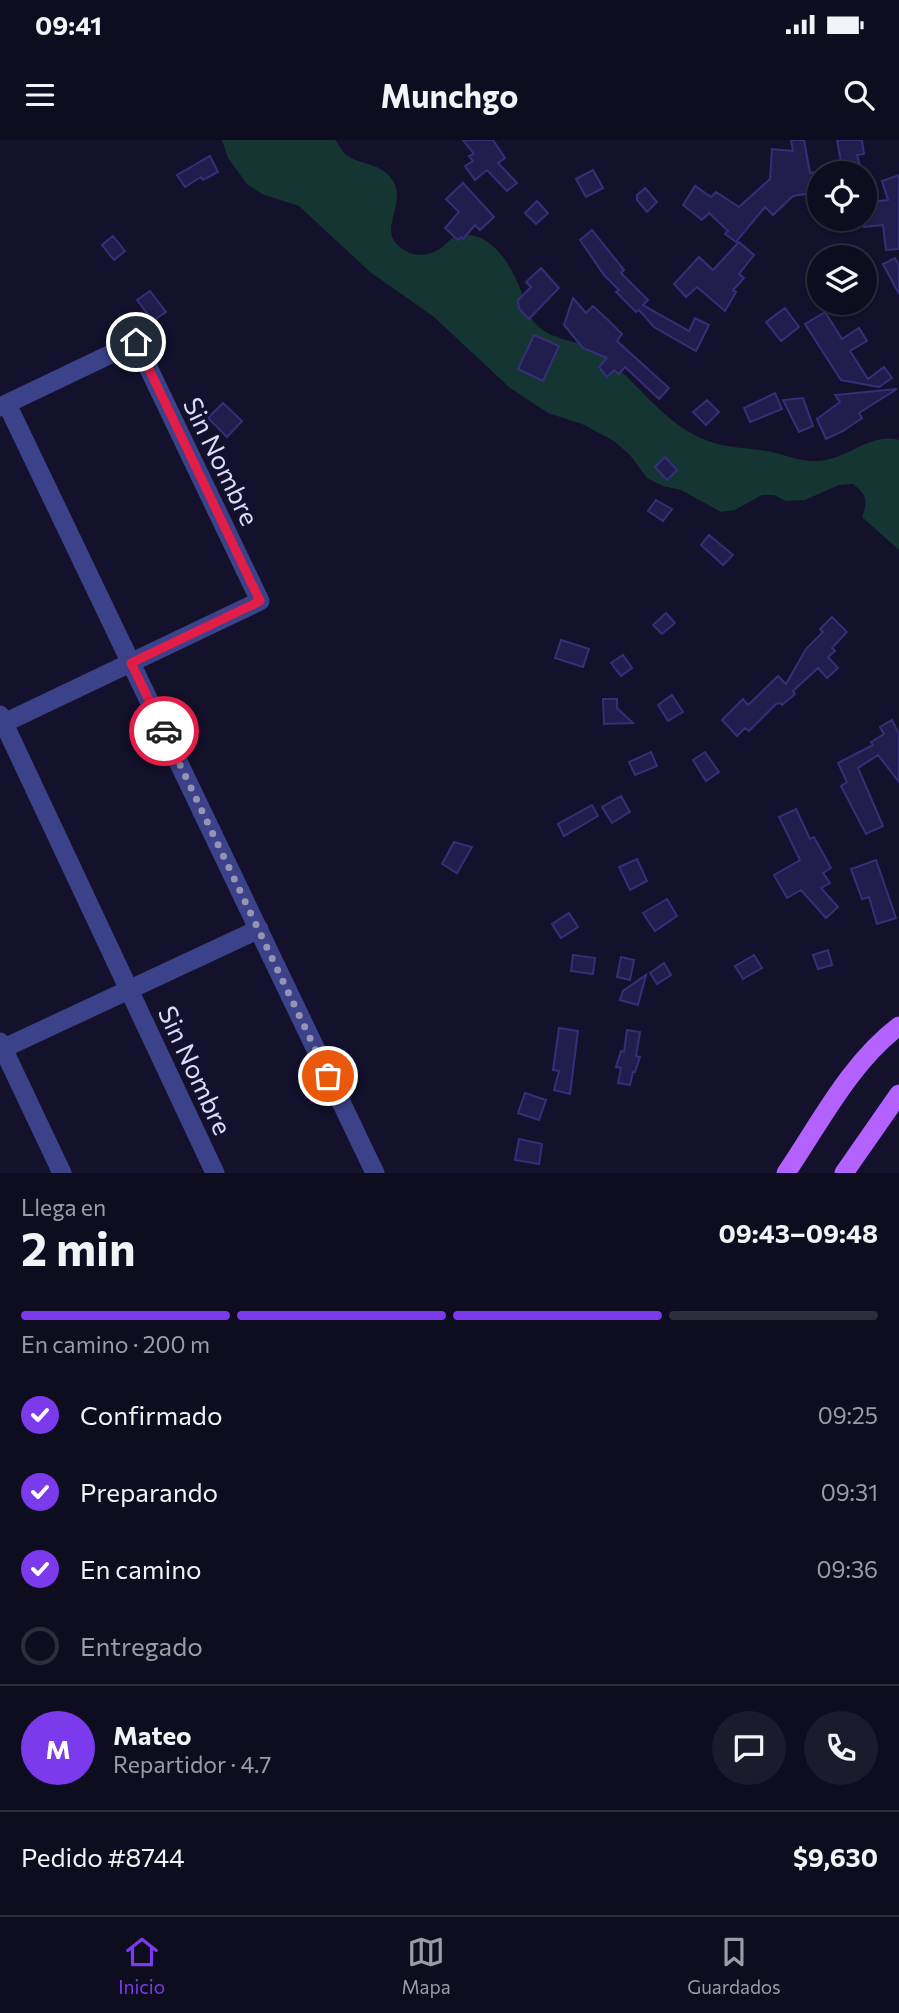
<!DOCTYPE html>
<html lang="es">
<head>
<meta charset="utf-8">
<style>
  body { margin:0; font-family:Commissioner,sans-serif; background:#1c1b2d; color:#f1f3f6; height:100vh; display:flex; flex-direction:column; font-size:26px; white-space:nowrap }
  * { box-sizing:border-box; margin:0 }
  p { font-size:23px; color:#9b9ca5 }
  .icon { flex:none; width:38px; height:38px; fill:none; stroke:currentColor; stroke-width:2; stroke-linecap:round; stroke-linejoin:round }
  .map { position:relative; height:1033px; overflow:hidden }
  .sheet { display:flex; flex-direction:column; background:#0e0d20; flex:1 }
  .sheet>* { flex:none }
  .tools { position:absolute; left:807px; top:21px; display:grid; gap:14px }
  .tools a { display:grid; place-items:center; width:70px; height:70px; border-radius:50%; background:#0e0d20; box-shadow:0 2px 5px #0004,0 0 0 2px #2e2d3e; font-size:35px }
  .pin { position:absolute; display:grid; place-items:center; width:60px; height:60px; color:#fff; margin:-30px; border:4px solid #fff; border-radius:50%; box-shadow:0 2px 7px #0007 }
  .courier { position:absolute; display:grid; place-items:center; width:70px; height:70px; margin:-35px; border:5px solid #e11d48; border-radius:50%; background:#fff; color:#222; box-shadow:0 2px 9px #0007 }
  .headline em { font-style:normal; font-weight:700 }
  .headline div { display:flex; flex-direction:column-reverse }
  .headline { display:flex; align-items:center; justify-content:space-between; height:119px; padding:0 21px }
  h1 { font-size:46px; font-weight:700; line-height:52px }
  .bar { display:grid; grid-template-columns:repeat(4,1fr); gap:10px 7px; align-content:center; height:84px; padding:0 21px }
  .bar i { height:9px; border-radius:5px; background:#2e2d3e }
  .bar .current { background:#7c3aed }
  .bar p { grid-column:span 4 }
  .line { display:flex; align-items:center; gap:18px; padding:0 21px; border-top:2px solid #2e2d3e }
  .line div { flex:1 }
  .round { display:grid; place-items:center; flex:none; width:74px; height:74px; border-radius:37px; background:#1c1b2d }
  ol { padding:0 21px; list-style:none }
  li { display:flex; align-items:center; gap:21px; height:77px }
  li p { margin-inline-start:auto }
  li .icon { padding:7px; border-radius:50%; background:#7c3aed; color:#fff; stroke-width:4 }
  li:last-child { color:#9b9ca5 }
  li i { width:38px; height:38px; border:4px solid #2e2d3e; border-radius:50% }
  .status { display:flex; justify-content:space-between; align-items:center; height:49px; padding:0 35px; background:#0e0d20; direction:ltr }
  .status svg { height:19px; fill:currentColor }
  header { display:flex; justify-content:space-between; align-items:center; height:91px; padding:0 21px; background:#0e0d20; font-size:32px; font-weight:700 }
  .tab-bar { display:flex; justify-content:space-around; align-items:center; height:98px; border-top:2px solid #2e2d3e; background:#0e0d20; font-size:19px; color:#9b9ca5 }
  .tab-bar a { display:grid; justify-items:center; gap:4px }
  .tab-bar .current { color:#7c3aed }
  .map>svg:first-child { display:block }
  .green { fill:#143531 }
  .building { fill:#211d4c; stroke:#352f78; stroke-width:2 }
  .lines { fill:none; stroke-linecap:round; stroke-linejoin:round }
  .minor { stroke:#3c428a; stroke-width:19 }
  .primary { stroke:#b362ff; stroke-width:19 }
  .done { stroke:#9594b5; stroke-width:7; stroke-dasharray:0 12.6 }
  .route { stroke:#e11d48; stroke-width:9 }
  .labels { text-anchor:middle; dominant-baseline:central; stroke-width:7; stroke-linejoin:round; paint-order:stroke }
  .street-label { font-size:26px; fill:#dbdbff; stroke:#13112b }
</style>
</head>
<body>
<div class="status"><b>09:41</b><svg viewBox="0 0 49 12"><path d="M0 12V9h3v3zM5 12V6h3v6zM10 12V3h3v9zM15 12V0h3v12zM26 1h20v11H26zM47 4h2v5h-2z"/></svg></div>
<header><svg class="icon" aria-label="menu" viewBox="0 0 24 24"><path d="M4 6h16M4 12h16M4 18h16"/></svg>Munchgo<svg class="icon" aria-label="search" viewBox="0 0 24 24"><circle cx="10" cy="10" r="6"/><path d="M15 15l6 6"/></svg></header>
<div class="map">
<svg width="899" height="1033" viewBox="0 0 899 1033">
  <rect width="100%" height="100%" fill="#13112b"/>
  <path class="green" d="M 222,0 L 335,0 C 340,5 342,13 348,16 C 364,26 382,23 393,41 C 406,63 382,85 395,102 C 406,116 423,118 438,110 C 444,107 448,100 454,97 C 464,92 481,96 489,103 C 505,115 514,133 521,151 C 526,166 525,172 536,184 C 552,202 579,199 598,212 C 639,241 664,288 714,303 C 731,308 749,308 766,311 C 784,314 800,322 818,321 C 847,320 870,292 899,300 L 899,410 L 862,377 C 868,361 867,355 853,344 L 839,345 L 805,360 L 786,361 L 774,355 L 762,355 L 735,370 L 721,372 L 681,350 L 663,346 L 647,338 L 630,315 L 614,301 L 582,284 L 548,273 L 510,248 L 434,177 L 370,132 L 299,66 L 262,54 L 247,44 L 228,18 Z"/>
  <path class="building" d="M 463,0 L 493,0 L 505,18 L 498,23 L 517,43 L 507,51 L 487,30 L 475,40 L 465,26 L 473,21 L 469,16 L 474,14 Z
    M 791,0 L 804,0 L 810,33 L 819,31 L 819,52 L 793,56 L 773,75 L 765,67 L 736,102 L 725,94 L 728,91 L 709,73 L 702,80 L 683,65 L 695,46 L 711,57 L 716,52 L 739,67 L 770,39 L 772,9 L 793,11 Z
    M 837,0 L 862,0 L 864,14 L 857,15 L 862,33 L 843,33 Z
    M 210,16 L 218,32 L 203,40 L 201,37 L 185,47 L 177,35 Z
    M 593,30 L 603,48 L 586,57 L 576,39 Z
    M 899,35 L 899,109 L 886,110 L 883,85 L 864,87 L 864,63 L 888,60 L 882,41 Z
    M 463,43 L 494,77 L 480,90 L 475,85 L 463,99 L 461,97 L 458,100 L 445,88 L 459,72 L 446,59 Z
    M 645,48 L 657,62 L 647,72 L 637,60 L 637,55 Z
    M 537,61 L 548,73 L 536,84 L 525,73 Z
    M 592,90 L 624,130 L 621,133 L 648,160 L 643,165 L 689,191 L 695,178 L 709,185 L 696,211 L 654,187 L 639,170 L 636,172 L 616,152 L 619,150 L 604,135 L 580,100 Z
    M 113,96 L 125,111 L 114,120 L 102,105 Z
    M 739,102 L 754,115 L 739,134 L 744,138 L 733,150 L 736,152 L 725,171 L 697,147 L 686,157 L 674,144 L 699,117 L 713,130 Z
    M 895,118 L 899,126 L 899,154 L 883,124 Z
    M 541,128 L 559,148 L 529,179 L 519,169 L 518,160 L 531,147 L 526,142 Z
    M 150,151 L 166,172 L 153,181 L 137,160 Z
    M 573,158 L 586,173 L 593,166 L 609,181 L 622,194 L 617,201 L 669,248 L 659,259 L 625,227 L 619,234 L 614,230 L 607,237 L 599,227 L 607,218 L 583,208 L 564,185 Z
    M 785,168 L 799,187 L 781,201 L 766,182 Z
    M 825,172 L 842,199 L 859,188 L 867,201 L 850,211 L 868,239 L 884,227 L 892,238 L 879,247 L 841,240 L 805,184 Z
    M 534,195 L 559,206 L 543,241 L 518,229 Z
    M 897,249 L 859,273 L 862,278 L 843,291 L 826,299 L 817,279 L 840,262 L 835,255 Z
    M 775,253 L 782,269 L 750,282 L 744,268 Z
    M 803,258 L 813,286 L 799,292 L 783,260 Z
    M 707,260 L 719,272 L 706,285 L 693,272 Z
    M 223,263 L 242,281 L 227,297 L 208,278 Z
    M 665,317 L 677,330 L 667,340 L 655,327 Z
    M 656,360 L 672,369 L 663,381 L 648,371 Z
    M 709,395 L 733,415 L 723,425 L 701,405 Z
    M 666,473 L 675,483 L 662,494 L 653,485 Z
    M 832,477 L 847,492 L 832,508 L 835,511 L 828,517 L 838,528 L 827,538 L 818,528 L 793,551 L 795,554 L 782,565 L 780,563 L 776,564 L 749,591 L 745,588 L 737,596 L 722,580 L 743,559 L 748,565 L 778,536 L 786,544 L 806,509 L 823,492 L 820,489 Z
    M 561,500 L 589,509 L 583,527 L 555,518 Z
    M 623,515 L 632,528 L 621,536 L 611,523 Z
    M 672,555 L 683,572 L 668,581 L 658,565 Z
    M 603,559 L 617,559 L 617,568 L 633,583 L 604,584 Z
    M 892,580 L 899,594 L 899,642 L 878,615 L 858,628 L 883,686 L 866,694 L 841,646 L 847,642 L 838,623 L 873,605 L 871,602 L 884,594 L 880,587 Z
    M 651,612 L 657,626 L 635,635 L 629,622 Z
    M 705,612 L 719,632 L 706,641 L 693,620 Z
    M 621,656 L 630,672 L 612,683 L 602,667 Z
    M 592,665 L 598,676 L 564,696 L 558,684 Z
    M 796,669 L 810,699 L 814,697 L 831,728 L 823,733 L 830,743 L 821,748 L 838,767 L 826,778 L 801,750 L 787,758 L 774,735 L 800,720 L 779,677 Z
    M 454,702 L 472,707 L 457,733 L 442,724 Z
    M 637,719 L 647,741 L 630,750 L 619,727 Z
    M 876,720 L 896,778 L 877,784 L 869,757 L 862,759 L 851,729 Z
    M 667,759 L 677,776 L 655,791 L 643,773 Z
    M 569,773 L 578,787 L 561,798 L 552,784 Z
    M 828,810 L 832,825 L 818,829 L 813,815 Z
    M 573,815 L 595,818 L 593,834 L 571,831 Z
    M 754,815 L 762,828 L 743,839 L 735,826 Z
    M 621,817 L 634,820 L 630,840 L 617,837 Z
    M 664,823 L 671,835 L 657,844 L 650,833 Z
    M 646,835 L 638,865 L 620,860 L 623,851 Z
    M 559,888 L 578,891 L 570,954 L 554,950 L 559,931 L 553,930 Z
    M 627,890 L 640,892 L 636,916 L 640,917 L 635,932 L 633,932 L 630,945 L 618,943 L 621,928 L 616,927 L 621,911 L 624,912 Z
    M 525,953 L 546,960 L 539,980 L 518,973 Z
    M 519,999 L 542,1004 L 539,1024 L 515,1020 Z"/>
  <g class="lines">
    <path class="minor" d="M 7,264 L 375,1033
      M 0,267 L 136,202 L 260,461 L 0,585
      M 0,575 L 215,1033
      M 0,902 L 62,1033
      M 0,910 L 259,789"/>
    <path class="primary" d="M 786,1033 C 820,983 850,923 899,886
      M 844,1033 L 899,954"/>
  </g>
  <g class="lines">
    <path class="done" d="M 164,591 L 328,936"/>
    <path class="route" d="M 136,202 L 260,461 L 131,523 L 164,591"/>
  </g>
  <g class="labels">
    <g class="street-label">
      <text transform="translate(222 321) rotate(64)">Sin Nombre</text>
      <text transform="translate(196 930) rotate(65)">Sin Nombre</text>
    </g>
  </g>
</svg>
<div class="tools">
<a><svg class="icon" aria-label="locate" viewBox="0 0 24 24"><circle cx="12" cy="12" r="6"/><path d="M12 2v4M12 18v4M2 12h4M18 12h4"/></svg></a>
<a><svg class="icon" aria-label="layers" viewBox="0 0 24 24"><path d="M12 4l9 5-9 5-9-5zM3 14l9 5 9-5"/></svg></a>
</div>
<div class="pin" style="left:328px;top:936px;background:#ea580c"><svg class="icon" aria-label="bag" viewBox="0 0 24 24"><path d="M5 8h14l-1 12H6zM9 8a3 3 0 0 1 6 0"/></svg></div>
<div class="pin" style="left:136px;top:202px;background:#1f2937"><svg class="icon" aria-label="home" viewBox="0 0 24 24"><path d="M3 11l9-7 9 7M6 9v11h12V9"/></svg></div>
<div class="courier" style="left:164px;top:591px"><svg class="icon" aria-label="car" viewBox="0 0 24 24"><path d="M5 17H2v-5l4-1 3-4h7l3 4 3 1v5h-3M9 17h6M6 11h13"/><circle cx="7" cy="17" r="2"/><circle cx="17" cy="17" r="2"/></svg></div>
</div>
<section class="sheet">
<div class="headline"><div><h1>2 min</h1><p>Llega en</p></div><em>09:43–09:48</em></div>
<div class="bar"><i class="current"></i><i class="current"></i><i class="current"></i><i></i><p>En camino · 200 m</p></div>
<ol>
<li><svg class="icon" aria-label="check" viewBox="0 0 24 24"><path d="M5 12l5 5 9-10"/></svg>Confirmado<p>09:25</p></li>
<li><svg class="icon" aria-label="check" viewBox="0 0 24 24"><path d="M5 12l5 5 9-10"/></svg>Preparando<p>09:31</p></li>
<li><svg class="icon" aria-label="check" viewBox="0 0 24 24"><path d="M5 12l5 5 9-10"/></svg>En camino<p>09:36</p></li>
<li><i></i>Entregado</li>
</ol>
<div class="line" style="height:126px"><b class="round" style="background:#7c3aed;color:#fff">M</b><div><b>Mateo</b><p>Repartidor · 4.7</p></div><a class="round"><svg class="icon" aria-label="chat" viewBox="0 0 24 24"><path d="M4 5h16v11H9l-5 4z"/></svg></a><a class="round"><svg class="icon" aria-label="phone" viewBox="0 0 24 24"><path d="M5 4h4l2 5-3 2q2 4 5 5l2-3 5 2v4C11 20 4 13 5 4z"/></svg></a></div>
<div class="line" style="height:91px"><div>Pedido #8744</div><b>$9,630</b></div>
</section>
<nav class="tab-bar">
<a class="current"><svg class="icon" aria-label="home" viewBox="0 0 24 24"><path d="M3 11l9-7 9 7M6 9v11h12V9"/></svg>Inicio</a>
<a><svg class="icon" aria-label="map" viewBox="0 0 24 24"><path d="M3 6l6-2 6 2 6-2v14l-6 2-6-2-6 2zM9 4v14M15 6v14"/></svg>Mapa</a>
<a><svg class="icon" aria-label="saved" viewBox="0 0 24 24"><path d="M7 4h10v16l-5-4-5 4z"/></svg>Guardados</a>
</nav>
</body>
</html>
